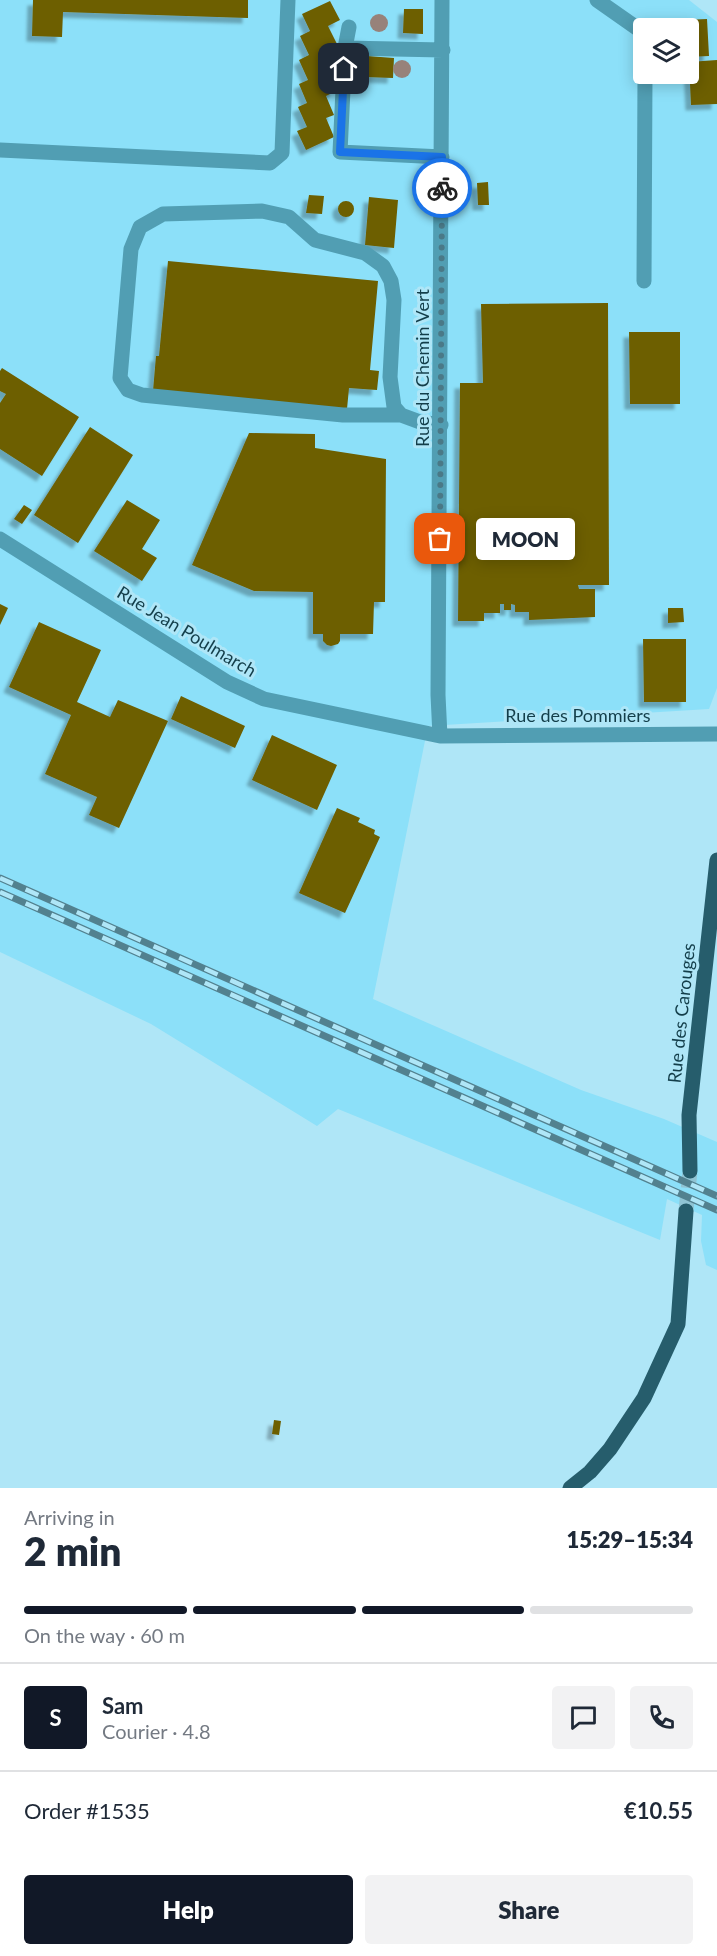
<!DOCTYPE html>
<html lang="en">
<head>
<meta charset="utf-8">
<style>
  body { margin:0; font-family:Lato,sans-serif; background:#f2f2f3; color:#1f2937; height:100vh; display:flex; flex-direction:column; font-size:22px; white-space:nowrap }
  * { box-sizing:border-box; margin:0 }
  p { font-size:20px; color:#747a83 }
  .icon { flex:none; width:33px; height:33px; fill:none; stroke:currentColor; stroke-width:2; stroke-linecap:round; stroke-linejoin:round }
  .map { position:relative; height:1488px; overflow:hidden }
  .side { display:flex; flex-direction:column; background:#fff; flex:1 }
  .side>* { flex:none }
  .tools { position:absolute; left:633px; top:18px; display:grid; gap:12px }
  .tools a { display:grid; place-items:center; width:66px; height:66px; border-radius:6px; background:#fff; box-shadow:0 3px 15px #0003; font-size:30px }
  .pin { position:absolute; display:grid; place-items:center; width:51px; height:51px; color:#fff; margin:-26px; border-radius:12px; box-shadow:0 3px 9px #0006 }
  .courier { position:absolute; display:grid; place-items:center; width:60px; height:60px; margin:-30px; border:4px solid #1a73e8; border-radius:50%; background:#fff; color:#222; box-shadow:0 2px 8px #0007 }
  .bubble { position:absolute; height:42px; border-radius:6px; background:#fff; box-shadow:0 3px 15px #0003; font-size:20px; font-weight:800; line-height:42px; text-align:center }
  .overview em { font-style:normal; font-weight:800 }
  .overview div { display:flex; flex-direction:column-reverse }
  .overview { display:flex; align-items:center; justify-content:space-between; height:102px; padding:0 24px }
  h1 { font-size:39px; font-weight:800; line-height:45px }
  .bar { display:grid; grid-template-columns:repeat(4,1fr); gap:9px 6px; align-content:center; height:72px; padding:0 24px }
  .bar i { height:8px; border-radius:4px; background:#e0e1e3 }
  .bar .current { background:#111827 }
  .bar p { grid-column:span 4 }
  .line { display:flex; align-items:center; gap:15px; padding:0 24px; border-top:2px solid #e0e1e3 }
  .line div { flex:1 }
  .round { display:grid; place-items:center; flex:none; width:63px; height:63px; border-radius:6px; background:#f2f2f3 }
  .button { display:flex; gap:12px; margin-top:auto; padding:12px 24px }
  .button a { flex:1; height:69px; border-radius:6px; background:#111827; color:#fff; font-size:24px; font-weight:800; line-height:69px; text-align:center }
  .button a+a { background:#f2f2f3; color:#1f2937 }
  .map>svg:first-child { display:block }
  .built { fill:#8ce0f9; fill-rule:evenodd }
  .building { fill:#6d5e00; filter:url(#shadow) }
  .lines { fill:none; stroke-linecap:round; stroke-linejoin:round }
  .major-tunnel { stroke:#90c4d4; stroke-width:15; stroke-dasharray:15 8; stroke-linecap:butt }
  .minor { stroke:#519eb3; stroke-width:15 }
  .major { stroke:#265d6c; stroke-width:15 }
  .rail-casing { stroke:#52818f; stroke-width:7 }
  .rail { stroke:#afe6f7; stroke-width:4.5; stroke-dasharray:14; stroke-linecap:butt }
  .tree { fill:#97827a }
  .done { stroke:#4a7987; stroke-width:6; stroke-dasharray:0 10.8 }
  .route { stroke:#1a73e8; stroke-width:8 }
  .labels { text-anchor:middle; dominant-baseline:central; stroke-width:6; stroke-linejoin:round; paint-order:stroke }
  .street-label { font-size:18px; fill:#133e4a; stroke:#afe6f7 }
</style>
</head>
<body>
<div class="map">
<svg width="717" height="1488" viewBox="0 0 717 1488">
  <defs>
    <filter id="shadow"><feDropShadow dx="-5.5" dy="5.5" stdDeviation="1.5" flood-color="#0004"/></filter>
  </defs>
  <rect width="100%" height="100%" fill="#afe6f7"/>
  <path class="built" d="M 0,0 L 689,0 L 717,22 L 717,688 L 709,709 L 428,726 L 373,999 L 581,1090 L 664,1119 L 717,1142 L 717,1270 L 706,1265 L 701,1241 L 702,1215 L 667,1199 L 660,1240 L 338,1109 L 317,1126 L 151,1024 L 0,952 ZM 644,28 L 688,28 L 688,74 L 644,74 Z"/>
  <path class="building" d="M 33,0 L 248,0 L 248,18 L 63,12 L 62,37 L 32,36 Z
    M 330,1 L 340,20 L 328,26 L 337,44 L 327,49 L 336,68 L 327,72 L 336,91 L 326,96 L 334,115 L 326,118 L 334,137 L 306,150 L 297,131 L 307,127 L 298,107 L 307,103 L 299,84 L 308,80 L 299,60 L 309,55 L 300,36 L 310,31 L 302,14 Z
    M 404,9 L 423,9 L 423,34 L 403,33 Z
    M 707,19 L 709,56 L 688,57 L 688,28 L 686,28 L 685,20 Z
    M 367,56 L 394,58 L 393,78 L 366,77 L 367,69 L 358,58 L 367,58 Z
    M 717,60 L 717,104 L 691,105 L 689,62 Z
    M 488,182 L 489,205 L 478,205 L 477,183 Z
    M 309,195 L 324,196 L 322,214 L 306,213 Z
    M 369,197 L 398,200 L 394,248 L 365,245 Z
    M338 209a8 8 0 1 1 16 0a8 8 0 1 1-16 0Z
    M 168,261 L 378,281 L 370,370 L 379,371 L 377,390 L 349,388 L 347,409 L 153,391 L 156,356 L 159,356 Z
    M 608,303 L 609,585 L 578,585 L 579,589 L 595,589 L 595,617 L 529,620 L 529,612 L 515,612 L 515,605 L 511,604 L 511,610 L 504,610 L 504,604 L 500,604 L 500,613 L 484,613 L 484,621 L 458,621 L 460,383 L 483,383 L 481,304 Z
    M 629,332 L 680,332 L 680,404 L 630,404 Z
    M 2,368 L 79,417 L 42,476 L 0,449 L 0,403 L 6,394 L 0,391 L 0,371 Z
    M 90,427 L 133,455 L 78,543 L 34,515 Z
    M 249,433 L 315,434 L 315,448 L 386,459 L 385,602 L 374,602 L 373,634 L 340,634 L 340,641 L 338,644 L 331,646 L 327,645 L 323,641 L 323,634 L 313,634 L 313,592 L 254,591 L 192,565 Z
    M 127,500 L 160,520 L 142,549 L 157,558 L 142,581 L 94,551 Z
    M 24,505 L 32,510 L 22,524 L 14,519 Z
    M 0,604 L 8,608 L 0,625 Z
    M 668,608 L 683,608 L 684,622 L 668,623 Z
    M 39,622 L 101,650 L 77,702 L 110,717 L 118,700 L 168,721 L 119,828 L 89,815 L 97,797 L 45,774 L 71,715 L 9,687 Z
    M 643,639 L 686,639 L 686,702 L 644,702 Z
    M 181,696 L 245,726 L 235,748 L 171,719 Z
    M 272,735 L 337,765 L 317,810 L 252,780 Z
    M 337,808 L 360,818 L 358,822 L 375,830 L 374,834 L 380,837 L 345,913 L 299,893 Z
    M 274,1420 L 281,1421 L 279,1435 L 272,1434 Z"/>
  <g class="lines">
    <path class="major-tunnel" d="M 686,1211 L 690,1171"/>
    <path class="minor" d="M 597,0 L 644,33
      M 345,48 L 349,27
      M 0,150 L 270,163 L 282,153 L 288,0
      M 442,157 L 340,152 L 345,48 L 443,50
      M 644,281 L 645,74
      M 401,415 L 343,415 L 142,395 L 128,390 L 120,378 L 131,249 L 140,227 L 163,214 L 262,211 L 289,217 L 315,240 L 365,253 L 383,266 L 391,281 L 394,300 L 390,377 L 394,407 L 401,415 L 420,422 L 441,425
      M 0,539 L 227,682 L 264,699 L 440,736 L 717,734
      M 440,736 L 438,695 L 442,0"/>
    <path class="major" d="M 690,1171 L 689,1115 L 717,860
      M 570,1488 L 590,1472 L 610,1449 L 644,1398 L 678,1324 L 686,1211"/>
    <g class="rail-casing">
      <path id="rail" d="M 0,878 L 717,1196
        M 0,892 L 717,1210"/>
    </g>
    <use href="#rail" class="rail"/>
  </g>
  <g class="tree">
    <circle cx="379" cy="23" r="9"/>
    <circle cx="402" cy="69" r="9"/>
  </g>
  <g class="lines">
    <path class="done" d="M 440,539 L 442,188"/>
    <path class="route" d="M 344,69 L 340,152 L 442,157 L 442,188"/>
  </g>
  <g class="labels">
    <g class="street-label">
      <text transform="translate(422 368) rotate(-90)">Rue du Chemin Vert</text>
      <text transform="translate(187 631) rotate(31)">Rue Jean Poulmarch</text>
      <text x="578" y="715">Rue des Pommiers</text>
      <text transform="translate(681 1013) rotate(-84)">Rue des Carouges</text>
    </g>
  </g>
</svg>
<div class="tools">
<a><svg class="icon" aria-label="layers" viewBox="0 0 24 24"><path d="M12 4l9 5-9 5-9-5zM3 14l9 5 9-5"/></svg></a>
</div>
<div class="pin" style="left:440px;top:539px;background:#ea580c"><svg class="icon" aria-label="bag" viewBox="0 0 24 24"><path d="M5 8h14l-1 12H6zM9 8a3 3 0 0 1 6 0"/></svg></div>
<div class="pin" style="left:344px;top:69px;background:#1f2937"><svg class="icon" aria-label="home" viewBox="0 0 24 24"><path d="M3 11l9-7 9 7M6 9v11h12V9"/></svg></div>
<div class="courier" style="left:442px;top:188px"><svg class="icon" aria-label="bike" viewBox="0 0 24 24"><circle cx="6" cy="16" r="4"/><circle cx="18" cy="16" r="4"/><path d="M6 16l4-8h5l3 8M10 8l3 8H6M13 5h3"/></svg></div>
<div class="bubble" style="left:476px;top:518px;width:99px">MOON</div>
</div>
<section class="side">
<div class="overview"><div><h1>2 min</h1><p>Arriving in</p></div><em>15:29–15:34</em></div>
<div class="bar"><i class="current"></i><i class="current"></i><i class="current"></i><i></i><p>On the way · 60 m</p></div>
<div class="line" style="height:108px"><b class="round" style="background:#111827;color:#fff">S</b><div><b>Sam</b><p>Courier · 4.8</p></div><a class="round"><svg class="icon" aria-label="chat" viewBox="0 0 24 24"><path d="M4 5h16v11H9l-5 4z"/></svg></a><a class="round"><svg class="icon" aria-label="phone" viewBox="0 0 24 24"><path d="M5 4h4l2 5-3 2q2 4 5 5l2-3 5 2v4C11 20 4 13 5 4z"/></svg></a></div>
<div class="line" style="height:78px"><div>Order #1535</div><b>€10.55</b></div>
<div class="button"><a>Help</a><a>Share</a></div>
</section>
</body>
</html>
